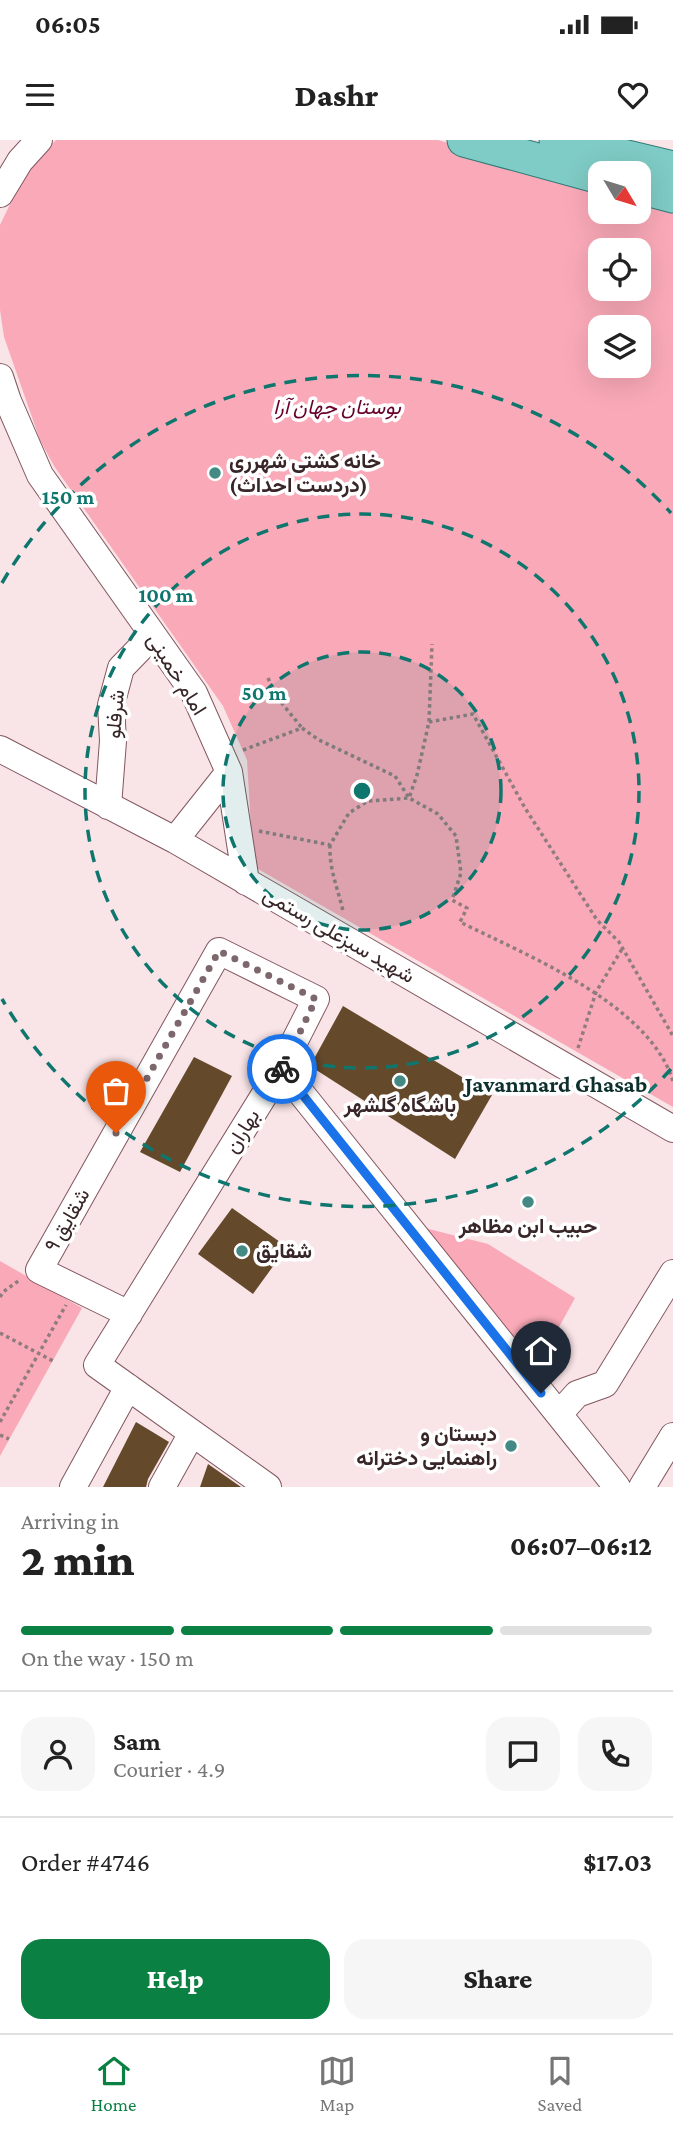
<!DOCTYPE html>
<html lang="en">
<head>
<meta charset="utf-8">
<style>
  body { margin:0; font-family:"Crimson Pro",Vazirmatn,serif; background:#f6f6f6; color:#222; height:100vh; display:flex; flex-direction:column; font-size:26px; white-space:nowrap }
  * { box-sizing:border-box; margin:0 }
  p { font-size:23px; color:#767676 }
  .icon { flex:none; width:38px; height:38px; fill:none; stroke:currentColor; stroke-width:2; stroke-linecap:round; stroke-linejoin:round }
  .map { position:relative; height:1347px; overflow:hidden }
  .side { display:flex; flex-direction:column; background:#fff; flex:1 }
  .side>* { flex:none }
  .needle { width:46px; rotate:128deg }
  .tools { position:absolute; left:588px; top:21px; display:grid; gap:14px }
  .tools a { display:grid; place-items:center; width:63px; height:63px; border-radius:14px; background:#fff; box-shadow:0 7px 28px #0002; font-size:35px }
  .pin { position:absolute; display:grid; place-items:center; width:60px; height:60px; color:#fff; margin:-72px -30px; border-radius:50% 50% 50% 0; rotate:-45deg; box-shadow:0 0 7px #0007 }
  .pin .icon { rotate:45deg }
  .courier { position:absolute; display:grid; place-items:center; width:70px; height:70px; margin:-35px; border:5px solid #1a73e8; border-radius:50%; background:#fff; color:#222; box-shadow:0 2px 9px #0007 }
  .overview em { font-style:normal; font-weight:800 }
  .overview div { display:flex; flex-direction:column-reverse }
  .overview { display:flex; align-items:center; justify-content:space-between; height:119px; padding:0 21px }
  h1 { font-size:46px; font-weight:800; line-height:52px }
  .bar { display:grid; grid-template-columns:repeat(4,1fr); gap:10px 7px; align-content:center; height:84px; padding:0 21px }
  .bar i { height:9px; border-radius:5px; background:#e0e0e0 }
  .bar .current { background:#0b8043 }
  .bar p { grid-column:span 4 }
  .line { display:flex; align-items:center; gap:18px; padding:0 21px; border-top:2px solid #e0e0e0 }
  .line div { flex:1 }
  .round { display:grid; place-items:center; flex:none; width:74px; height:74px; border-radius:21px; background:#f6f6f6 }
  .primary-button { display:flex; gap:14px; margin-top:auto; padding:14px 21px }
  .primary-button a { flex:1; height:80px; border-radius:21px; background:#0b8043; color:#fff; font-size:28px; font-weight:800; line-height:80px; text-align:center }
  .primary-button a+a { background:#f6f6f6; color:#222 }
  .status { display:flex; justify-content:space-between; align-items:center; height:49px; padding:0 35px; background:#fff; direction:ltr }
  .status svg { height:19px; fill:currentColor }
  header { display:flex; justify-content:space-between; align-items:center; height:91px; padding:0 21px; background:#fff; font-size:32px; font-weight:800 }
  .dock { display:flex; justify-content:space-around; align-items:center; height:98px; border-top:2px solid #e0e0e0; background:#fff; font-size:19px; color:#767676 }
  .dock a { display:grid; justify-items:center; gap:4px }
  .dock .current { color:#0b8043 }
  .map>svg:first-child { display:block }
  .green { fill:#faa9b8; fill-rule:evenodd }
  .building { fill:#64492b }
  .lines { fill:none; stroke-linecap:round; stroke-linejoin:round }
  .minor-casing { stroke:#82575f; stroke-width:28 }
  .major-casing { stroke:#2e7b76; stroke-width:35 }
  .path { stroke:#8f7c7f; stroke-width:3.5; stroke-dasharray:3.5 3.5; stroke-linecap:butt }
  .minor { stroke:#fff; stroke-width:26 }
  .major { stroke:#7fcbc5; stroke-width:33 }
  .done { stroke:#7c686c; stroke-width:7; stroke-dasharray:0 12.6 }
  .route { stroke:#1a73e8; stroke-width:9 }
  .ring { fill:none; stroke:#0f766e; stroke-width:3.5; stroke-dasharray:12 9 }
  .poi-dot { fill:#448a84; stroke:#fff; stroke-width:2.5 }
  .labels { text-anchor:middle; dominant-baseline:central; stroke-width:7; stroke-linejoin:round; paint-order:stroke }
  .park-label { font-size:21px; font-style:italic; fill:#68012a; stroke:#fff }
  .poi-label { font-size:21px; font-weight:bold; fill:#382629; stroke:#fff; text-anchor:start }
  .street-label { font-size:21px; fill:#382629; stroke:#fff }
  .neighbourhood-label { font-size:23px; font-weight:bold; fill:#0d302d; stroke:#fff }
  .centre { fill:#0f766e; stroke:#fff; stroke-width:3.5 }
  .ring-label { font-size:21px; text-anchor:middle; font-weight:bold; fill:#0f766e; stroke:#fff; stroke-width:7; stroke-linejoin:round; paint-order:stroke }
</style>
</head>
<body>
<div class="status"><b>06:05</b><svg viewBox="0 0 49 12"><path d="M0 12V9h3v3zM5 12V6h3v6zM10 12V3h3v9zM15 12V0h3v12zM26 1h20v11H26zM47 4h2v5h-2z"/></svg></div>
<header><svg class="icon" aria-label="menu" viewBox="0 0 24 24"><path d="M4 6h16M4 12h16M4 18h16"/></svg>Dashr<svg class="icon" aria-label="heart" viewBox="0 0 24 24"><path d="M12 20l-8-8c-3-5 5-10 8-4 3-6 11-1 8 4z"/></svg></header>
<div class="map">
<svg width="673" height="1347" viewBox="0 0 673 1347">
  <rect width="100%" height="100%" fill="#f9e4e7"/>
  <path class="green" d="M 56,0 L 438,0 L 600,48 L 600,72 L 639,72 L 639,60 L 673,70 L 673,967 L 258,729 L 253,720 L 247,620 L 223,566 L 54,326 L 40,300 L 4,197 L 0,170 L 0,85 L 25,33 ZM 600,110 L 639,110 L 639,149 L 600,149 ZM 600,187 L 639,187 L 639,226 L 600,226 Z
    M 417,1086 L 488,1104 L 575,1158 L 536,1229 Z
    M 0,1121 L 82,1168 L 0,1316 Z"/>
  <path class="building" d="M 343,866 L 492,955 L 455,1019 L 310,926 Z
    M 194,917 L 232,936 L 180,1032 L 140,1012 Z
    M 232,1068 L 287,1107 L 253,1154 L 198,1114 Z
    M 136,1282 L 169,1302 L 148,1339 L 146,1347 L 103,1347 Z
    M 208,1324 L 241,1347 L 200,1347 Z"/>
  <g class="lines">
    <g class="minor-casing">
      <path id="minor" d="M 0,54 L 20,21 L 39,0
        M 0,237 L 8,261 L 40,335 L 194,553 L 229,632 L 246,742
        M 0,609 L 175,700 L 673,989
        M 108,666 L 113,601 L 111,565 L 121,528 L 153,495
        M 175,700 L 229,632
        M 129,1174 L 39,1130 L 219,811 L 316,859 L 281,928
        M 559,1274 L 577,1254 L 605,1244 L 673,1133
        M 73,1347 L 128,1247
        M 162,1347 L 192,1293
        M 268,1347 L 97,1225 L 281,928 L 617,1347
        M 642,1347 L 673,1296"/>
    </g>
    <g class="major-casing">
      <path id="major" d="M 464,0 L 600,37
        M 556,0 L 673,28
        M 639,47 L 673,56"/>
    </g>
    <path class="path" d="M 268,538 L 276,556 L 302,588
      M 429,582 L 473,574 L 525,668 L 597,780 L 619,802 L 673,896
      M 243,610 L 302,588 L 319,600 L 395,636 L 409,658 L 417,635 L 429,582 L 432,504
      M 259,691 L 330,705 L 349,673 L 368,661 L 409,658 L 438,674 L 456,696 L 461,733 L 452,760 L 467,768 L 460,782 C 528,816 649,864 673,941
      M 330,705 C 329,729 338,749 343,771
      M 578,908 L 596,852 L 622,809
      M 0,1157 L 3,1152 L 21,1139
      M 0,1193 L 53,1221
      M 0,1282 L 66,1165
      M 0,1295 L 9,1299"/>
    <use href="#minor" class="minor"/>
    <use href="#major" class="major"/>
  </g>
  <g class="lines">
    <path class="done" d="M 116,993 L 219,811 L 316,859 L 282,929"/>
    <path class="route" d="M 282,929 L 541,1253"/>
  </g>
  <circle cx="362" cy="651" r="139" fill="#0f766e" fill-opacity=".12"/>
  <g class="ring">
    <circle cx="362" cy="651" r="139"/>
    <circle cx="362" cy="651" r="277"/>
    <path d="M671 929A416 416 0 0 1 2 859M2 443A416 416 0 0 1 671 373"/>
  </g>
  <g class="poi-dot">
    <circle cx="215" cy="333" r="7"/>
    <circle cx="400" cy="941" r="7"/>
    <circle cx="528" cy="1062" r="7"/>
    <circle cx="242" cy="1111" r="7"/>
    <circle cx="511" cy="1306" r="7"/>
  </g>
  <g class="labels">
    <g class="park-label">
      <text x="337" y="267">بوستان جهان آرا</text>
    </g>
    <g class="poi-label">
      <text x="229" y="321">خانه کشتی شهرری<tspan x="229" dy="24">(دردست احداث)</tspan></text>
      <text x="400" y="965" text-anchor="middle">باشگاه گلشهر</text>
      <text x="528" y="1086" text-anchor="middle">حبیب ابن مظاهر</text>
      <text x="256" y="1111">شقایق</text>
      <text x="497" y="1294" text-anchor="end">دبستان و<tspan x="497" dy="24">راهنمایی دخترانه</tspan></text>
    </g>
    <g class="street-label">
      <text transform="translate(177 534) rotate(58)">امام خمینی</text>
      <text transform="translate(115 574) rotate(-85)">شرفلو</text>
      <text transform="translate(339 795) rotate(30)">شهید سبزعلی رستمی</text>
      <text transform="translate(242 991) rotate(-58)">بهاران</text>
      <text transform="translate(67 1080) rotate(-60)">شقایق ۹</text>
    </g>
    <g class="neighbourhood-label">
      <text x="556" y="944">Javanmard Ghasab</text>
    </g>
  </g>
  <circle cx="362" cy="651" r="10" class="centre"/>
  <g class="ring-label">
    <text x="68" y="364">150 m</text>
    <text x="166" y="462">100 m</text>
    <text x="264" y="560">50 m</text>
  </g>
</svg>
<div class="tools">
<a><svg class="needle" viewBox="-14 -14 28 28"><path d="M0-13l5 13h-10z" fill="#e53935"/><path d="M0 13l5-13h-10z" fill="#767676"/></svg></a>
<a><svg class="icon" aria-label="locate" viewBox="0 0 24 24"><circle cx="12" cy="12" r="6"/><path d="M12 2v4M12 18v4M2 12h4M18 12h4"/></svg></a>
<a><svg class="icon" aria-label="layers" viewBox="0 0 24 24"><path d="M12 4l9 5-9 5-9-5zM3 14l9 5 9-5"/></svg></a>
</div>
<div class="pin" style="left:116px;top:993px;background:#ea580c"><svg class="icon" aria-label="bag" viewBox="0 0 24 24"><path d="M5 8h14l-1 12H6zM9 8a3 3 0 0 1 6 0"/></svg></div>
<div class="pin" style="left:541px;top:1253px;background:#1f2937"><svg class="icon" aria-label="home" viewBox="0 0 24 24"><path d="M3 11l9-7 9 7M6 9v11h12V9"/></svg></div>
<div class="courier" style="left:282px;top:929px"><svg class="icon" aria-label="bike" viewBox="0 0 24 24"><circle cx="6" cy="16" r="4"/><circle cx="18" cy="16" r="4"/><path d="M6 16l4-8h5l3 8M10 8l3 8H6M13 5h3"/></svg></div>
</div>
<section class="side">
<div class="overview"><div><h1>2 min</h1><p>Arriving in</p></div><em>06:07–06:12</em></div>
<div class="bar"><i class="current"></i><i class="current"></i><i class="current"></i><i></i><p>On the way · 150 m</p></div>
<div class="line" style="height:126px"><a class="round"><svg class="icon" aria-label="person" viewBox="0 0 24 24"><circle cx="12" cy="8" r="4"/><path d="M4 21q1-7 8-7t8 7"/></svg></a><div><b>Sam</b><p>Courier · 4.9</p></div><a class="round"><svg class="icon" aria-label="chat" viewBox="0 0 24 24"><path d="M4 5h16v11H9l-5 4z"/></svg></a><a class="round"><svg class="icon" aria-label="phone" viewBox="0 0 24 24"><path d="M5 4h4l2 5-3 2q2 4 5 5l2-3 5 2v4C11 20 4 13 5 4z"/></svg></a></div>
<div class="line" style="height:91px"><div>Order #4746</div><b>$17.03</b></div>
<div class="primary-button"><a>Help</a><a>Share</a></div>
</section>
<nav class="dock">
<a class="current"><svg class="icon" aria-label="home" viewBox="0 0 24 24"><path d="M3 11l9-7 9 7M6 9v11h12V9"/></svg>Home</a>
<a><svg class="icon" aria-label="map" viewBox="0 0 24 24"><path d="M3 6l6-2 6 2 6-2v14l-6 2-6-2-6 2zM9 4v14M15 6v14"/></svg>Map</a>
<a><svg class="icon" aria-label="saved" viewBox="0 0 24 24"><path d="M7 4h10v16l-5-4-5 4z"/></svg>Saved</a>
</nav>
</body>
</html>
